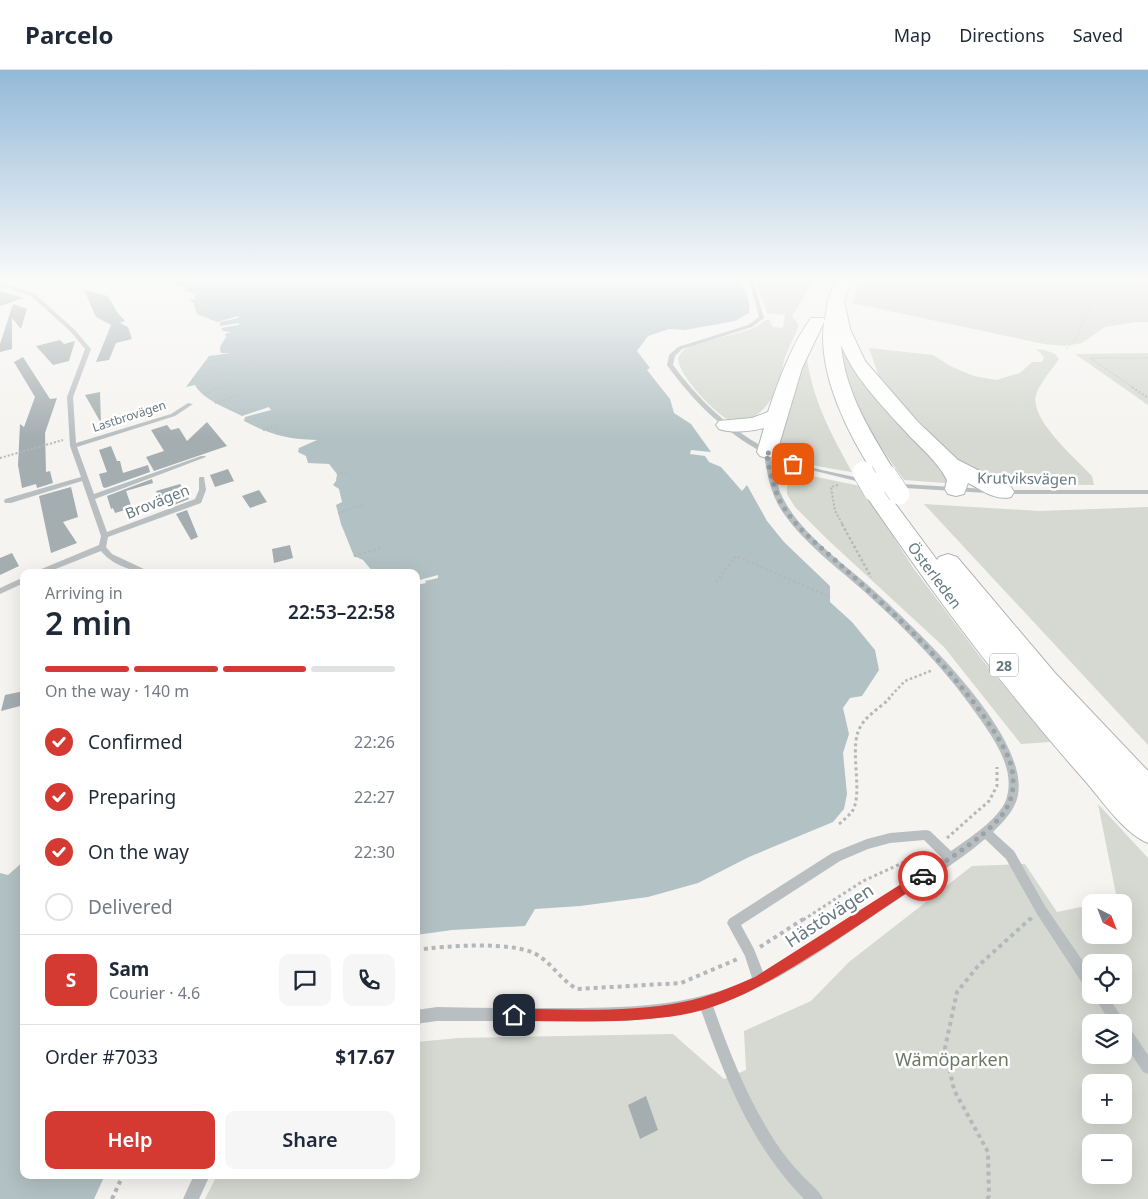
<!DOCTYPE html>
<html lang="en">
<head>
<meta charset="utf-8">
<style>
  body { margin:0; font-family:"Noto Sans",sans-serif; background:#f6f6f7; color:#1f2937; height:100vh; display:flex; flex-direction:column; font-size:19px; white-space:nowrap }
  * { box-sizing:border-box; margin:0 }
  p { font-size:16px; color:#747a83 }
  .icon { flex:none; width:28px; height:28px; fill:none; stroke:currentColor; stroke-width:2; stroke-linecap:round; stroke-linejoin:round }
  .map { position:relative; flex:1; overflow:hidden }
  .drawer { position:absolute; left:20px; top:499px; width:400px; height:610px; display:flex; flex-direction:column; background:#fff; border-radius:10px; box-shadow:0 5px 20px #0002 }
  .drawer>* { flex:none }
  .needle { width:32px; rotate:138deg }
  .buttons { position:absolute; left:1082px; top:824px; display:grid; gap:10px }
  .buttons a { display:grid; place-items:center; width:50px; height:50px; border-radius:10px; background:#fff; box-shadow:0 5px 20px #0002; font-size:25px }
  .pin { position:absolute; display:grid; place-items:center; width:42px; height:42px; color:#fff; margin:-21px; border-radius:10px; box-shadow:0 2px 8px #0006 }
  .courier { position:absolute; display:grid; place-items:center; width:50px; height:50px; margin:-25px; border:4px solid #d43932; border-radius:50%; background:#fff; color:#222; box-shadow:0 1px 6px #0007 }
  .headline em { font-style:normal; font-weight:600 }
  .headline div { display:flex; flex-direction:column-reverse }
  .headline { display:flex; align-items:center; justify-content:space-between; height:85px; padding:0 25px }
  h1 { font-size:32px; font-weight:600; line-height:38px }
  .bar { display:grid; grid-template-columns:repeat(4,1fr); gap:8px 5px; align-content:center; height:60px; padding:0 25px }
  .bar i { height:6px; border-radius:4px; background:#e0e1e3 }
  .bar .selected { background:#d43932 }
  .bar p { grid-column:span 4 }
  .line { display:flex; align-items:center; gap:12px; padding:0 25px; border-top:1px solid #e0e1e3 }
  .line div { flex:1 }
  .round { display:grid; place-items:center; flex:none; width:52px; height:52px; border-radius:10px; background:#f6f6f7 }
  ol { padding:0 25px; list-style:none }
  li { display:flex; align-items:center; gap:15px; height:55px }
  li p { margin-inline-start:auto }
  li .icon { padding:5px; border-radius:50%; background:#d43932; color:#fff; stroke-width:4 }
  li:last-child { color:#747a83 }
  li i { width:28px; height:28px; border:2px solid #e0e1e3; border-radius:50% }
  .button { display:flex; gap:10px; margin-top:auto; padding:10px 25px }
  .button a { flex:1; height:58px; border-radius:10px; background:#d43932; color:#fff; font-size:20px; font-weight:600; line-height:58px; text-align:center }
  .button a+a { background:#f6f6f7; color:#1f2937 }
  header { display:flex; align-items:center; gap:30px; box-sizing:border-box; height:70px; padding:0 25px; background:#fff; border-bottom:1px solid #e0e1e3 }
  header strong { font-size:24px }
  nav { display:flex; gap:28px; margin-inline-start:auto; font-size:18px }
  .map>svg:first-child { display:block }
  .green { fill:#d5d9d1; fill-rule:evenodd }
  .water { fill:#b2c1c3 }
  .building { fill:#a4adb0 }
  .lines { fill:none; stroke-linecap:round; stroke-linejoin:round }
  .highway-casing { stroke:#afb4b6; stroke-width:2 }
  .path-far4 { stroke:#b4b8ba; stroke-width:1; stroke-dasharray:1 1; stroke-linecap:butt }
  .path-far3 { stroke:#b4b8ba; stroke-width:2; stroke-dasharray:2 2; stroke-linecap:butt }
  .path-far2 { stroke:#b4b8ba; stroke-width:2.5; stroke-dasharray:2.5 2.5; stroke-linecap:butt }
  .path-far1 { stroke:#b4b8ba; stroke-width:3; stroke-dasharray:3 3; stroke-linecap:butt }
  .path { stroke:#b4b8ba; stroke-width:4; stroke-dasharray:4 4; stroke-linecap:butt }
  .minor { fill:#b9bfc1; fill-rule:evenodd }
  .highway { fill:#fff; fill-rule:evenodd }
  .highway-bridge-casing { stroke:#afb4b6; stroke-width:22; stroke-linecap:butt }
  .highway-bridge { stroke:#fff; stroke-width:21 }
  .route { fill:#d43932 }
  .done { stroke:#98a4a8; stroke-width:5; stroke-dasharray:0 9 }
  .labels { text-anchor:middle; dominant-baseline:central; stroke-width:5; stroke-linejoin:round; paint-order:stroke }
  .far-street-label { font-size:12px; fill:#667980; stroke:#fff }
  .shield { fill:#fff; stroke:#94a1a6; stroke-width:1 }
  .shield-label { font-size:14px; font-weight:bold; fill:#667980 }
  .street-label { font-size:15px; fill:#667980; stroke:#fff }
  .near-street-label { font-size:18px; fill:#667980; stroke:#fff }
  .near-park-label { font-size:18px; fill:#6c7864; stroke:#fff }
</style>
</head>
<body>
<header>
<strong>Parcelo</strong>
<nav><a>Map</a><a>Directions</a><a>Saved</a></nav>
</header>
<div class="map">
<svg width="1148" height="1129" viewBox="0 0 1148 1129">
  <rect width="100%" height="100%" fill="#f5f4f1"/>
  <path class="green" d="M 756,210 L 815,210 L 792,246 L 799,255 C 795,266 789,276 785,287 C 782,296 782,307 778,317 C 774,327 762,344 751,348 C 746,350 733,352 729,350 C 716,345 672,299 679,286 C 689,266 748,269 765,250 L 769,250 L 773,257 L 783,258 L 785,245 L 767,243 Z
    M 862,210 L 1148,210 L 1148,252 L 1135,252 L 1105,257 L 1082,273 L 1065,276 L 1044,274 L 852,233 Z
    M 869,278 L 933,285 L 952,297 L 974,306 L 996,310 L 1020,303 L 1032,292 L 1042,292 L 1044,287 L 1036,279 L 1045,280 L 1055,284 L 1059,289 C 1053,298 1039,314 1036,325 C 1029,349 1077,390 1092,406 L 1094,415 L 1013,414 L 986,406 L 966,397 L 950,383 L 881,312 Z
    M 841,279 L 844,279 C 867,327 909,362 945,399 L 949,411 L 945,413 L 904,410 C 872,365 852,335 841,279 Z
    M 806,283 C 813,331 829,360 852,402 C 833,399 787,393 776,377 Z
    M 1148,283 L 1148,335 L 1075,284 Z
    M 807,405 L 860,416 L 914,499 L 984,592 L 1050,672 L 1021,674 L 944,577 L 827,469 L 795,437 L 787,424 L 787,417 L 789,412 L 797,408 Z
    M 924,434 L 1039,441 L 1148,437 L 1148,675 Z
    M 1098,734 L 1148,788 L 1148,1129 L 205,1129 L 217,1105 L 416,1105 L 416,972 L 458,968 L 673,964 L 724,1009 L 746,1000 L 744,961 L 811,931 L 849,892 L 972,796 L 1025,794 L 1057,842 L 1091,835 L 1091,865 L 1124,865 L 1124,832 L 1101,832 L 1117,829 ZM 1091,892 L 1124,892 L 1124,925 L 1091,925 ZM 1091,952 L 1124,952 L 1124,985 L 1091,985 ZM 1091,1012 L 1124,1012 L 1124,1045 L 1091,1045 ZM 1091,1072 L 1124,1072 L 1124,1105 L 1091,1105 Z"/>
  <path class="water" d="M 175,210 L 739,210 C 745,218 751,232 749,243 L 735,251 L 685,260 L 669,259 L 648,266 L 637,281 L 650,298 L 647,300 L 670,329 L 674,343 L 691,354 L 711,382 L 691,380 L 690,384 L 705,386 L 709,392 L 721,397 L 742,421 L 747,415 L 767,451 L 784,472 L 830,516 L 830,532 L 852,552 L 875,580 L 879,600 L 862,626 L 850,628 L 843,638 L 849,664 L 843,683 L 847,724 L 844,739 L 833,752 L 749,787 L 698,813 L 648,827 L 580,836 L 535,839 L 525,856 L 452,860 L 416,865 L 416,515 L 426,513 L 425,511 L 438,508 L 438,505 L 416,511 L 416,502 L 373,502 L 363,490 L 354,486 L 341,454 L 336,435 L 342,432 L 339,419 L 333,415 L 336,411 L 337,404 L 329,394 L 308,393 L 306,386 L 298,382 L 299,378 L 317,370 C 288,369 271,365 244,351 L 245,347 L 271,340 L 269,337 L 242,346 C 227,338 203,330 195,315 L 186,317 L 209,286 L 231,283 L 221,283 C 218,276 223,273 226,267 L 225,264 L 231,262 L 223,261 L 221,258 L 239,255 L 239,253 L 220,256 L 220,252 L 239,248 L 238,246 L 217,252 L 197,244 L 193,232 L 188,230 L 195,229 L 194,225 L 201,222 L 192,224 L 191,222 L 184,222 L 183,221 L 187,220 L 184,217 L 187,215 L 177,217 L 173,213 L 159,215 L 160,213 Z
    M 24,791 L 24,1105 L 105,1105 L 94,1129 L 0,1129 L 0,803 L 8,805 Z"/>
  <path class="building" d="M 84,220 L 108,226 L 117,242 L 125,251 L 120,253 L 128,257 L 132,269 L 116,273 L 109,290 L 96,292 L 111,255 L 96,247 Z
    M 0,221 L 24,228 L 0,236 Z
    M 13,234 L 27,239 L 21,259 L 12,248 L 12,279 L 0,282 L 0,274 Z
    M 60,270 L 64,274 L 75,271 L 69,291 L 53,295 L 36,276 Z
    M 23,287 L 50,329 L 57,328 L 45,363 L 46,402 L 50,401 L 53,413 L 37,418 L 36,414 L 22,418 L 18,395 L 20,354 L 24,357 L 35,327 L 14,292 Z
    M 100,322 L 101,353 L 85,325 Z
    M 207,352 L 227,376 L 154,401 L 146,387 L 164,381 L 151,360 L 167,355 L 171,360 L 179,358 L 187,371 Z
    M 111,376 L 117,391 L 120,391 L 123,403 L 148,395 L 150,402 L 105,418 L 103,417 L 99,404 L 107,402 L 99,380 Z
    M 228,399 L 234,411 L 215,417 L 210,405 Z
    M 152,409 L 153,413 L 126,421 L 132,438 L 115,443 L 113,438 L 111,439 L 107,426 Z
    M 180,414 L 189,429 L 171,436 L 169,432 L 162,434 L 156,421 Z
    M 71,417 L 78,447 L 63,452 L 77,473 L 51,483 L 39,426 Z
    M 259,420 L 267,432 L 250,438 L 242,426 Z
    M 187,440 L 198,467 L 191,470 L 176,444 Z
    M 290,475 L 293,488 L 274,493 L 272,479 Z
    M 12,483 L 19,496 L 0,505 L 0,488 Z
    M 24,621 L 24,635 L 1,641 L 5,625 Z
    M 646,1026 L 658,1060 L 640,1069 L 628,1035 Z"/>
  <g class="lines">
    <g class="highway-casing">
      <path id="highway" d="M 837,210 L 851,210 L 844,231 L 850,259 L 865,291 L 918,352 L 958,390 L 1011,417 L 1014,422 L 1011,427 C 995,431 982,420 968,413 L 964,424 L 956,426 L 948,424 L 945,419 L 947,410 C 937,390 919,377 905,361 C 881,335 854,307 841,275 C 845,323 872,365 897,405 L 894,410 L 886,412 L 878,410 C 849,367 817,304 824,252 L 802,298 L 777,382 L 774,386 L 767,388 L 760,386 L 757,382 L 764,358 C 750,362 732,363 719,359 L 716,355 L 719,351 L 752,348 L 768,342 C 779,309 791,276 811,248 L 823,248 L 825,250 L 828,229 Z
        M 874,414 L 882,416 L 937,490 L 939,487 L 948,484 L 957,487 L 1055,603 L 1148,701 L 1148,773 C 1125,764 1103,732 1087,713 C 1005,621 932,523 863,421 L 866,416 Z"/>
    </g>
    <path class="path-far4" d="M 1144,210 L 1148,214
      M 197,244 L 209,240
      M 1066,279 L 1076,269 L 1095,223 L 1104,210
      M 205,292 L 217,290
      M 198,301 L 215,299
      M 192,309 L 211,304
      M 216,318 L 231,312
      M 1134,318 L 1090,288 L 1148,288"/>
    <path class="path-far3" d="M 1132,317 L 1148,328
      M 204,324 L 219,317
      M 215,333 L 237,326
      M 263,360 L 277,355
      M 0,388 L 63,370
      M 337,404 L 347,402
      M 838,415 L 831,417 L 835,441 L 843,455
      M 338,443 L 363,435"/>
    <path class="path-far2" d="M 842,454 L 871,507
      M 354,486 L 381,478
      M 716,512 L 736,486 L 830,527
      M 888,629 L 905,611 L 933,600"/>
    <path class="path-far1" d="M 839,754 C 843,751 847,747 851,743 C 864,727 850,685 858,662 C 863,647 879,639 890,628
      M 947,768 L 989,731 L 997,716 L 997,697
      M 803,850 L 863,811 L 926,782
      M 1030,850 L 1032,848"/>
    <path class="path" d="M 760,877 L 805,848
      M 416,880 C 443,876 517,870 539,886 C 553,895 561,910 577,919 L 681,913 L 740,888
      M 112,1129 L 123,1105
      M 987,1129 L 989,1126 L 988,1082 L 954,1020 L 945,978 L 957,922 L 978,896 L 1031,848"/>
    <path class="minor" d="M 749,210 L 753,210 L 764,248 L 752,257 L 682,279 L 675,286 L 673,295 C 706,340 748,376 802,394 C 820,401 840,403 858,408 L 859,409 L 856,411 L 795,396 L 786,403 L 778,416 C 791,456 838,489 869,516 C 912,555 1029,663 1018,725 C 1015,740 1004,751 993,762 L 1014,781 L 1045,836 L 1091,903 L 1091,920 L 1086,919 L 1037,844 L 1006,789 L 985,769 C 955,795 920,814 888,836 C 831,874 777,915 713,936 C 730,984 748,1030 776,1073 C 783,1083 791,1094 800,1103 C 807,1112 818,1118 823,1129 L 804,1129 C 751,1075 726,1010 701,940 L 666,947 L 625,951 L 437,951 L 416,954 L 416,940 L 437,937 C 476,938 515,938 555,938 C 622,938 690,938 752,908 L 745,886 L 727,853 L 729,849 L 832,783 L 867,769 L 890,763 L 926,760 L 930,761 L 951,781 C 968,769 998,750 1006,730 C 1016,701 996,672 980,649 C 948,602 908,561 866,523 C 838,498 805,474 784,444 C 771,426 767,405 764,383 C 724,362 693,331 667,295 L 669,285 L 678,277 L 748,255 L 759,247 ZM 771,387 L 789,394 L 782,401 L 776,409 ZM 924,770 L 942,788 L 804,878 L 763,902 L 754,879 L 741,855 L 840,791 L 868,779 L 890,773 Z
      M 0,213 L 34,223 L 75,260 L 91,279 L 73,327 L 76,373 L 171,344 L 188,333 L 193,334 L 175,346 L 77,377 L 94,424 L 201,386 L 205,386 L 206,387 L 95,429 L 107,462 L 195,429 L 199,420 L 199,408 L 200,407 L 204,407 L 206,420 L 201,433 L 108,467 L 106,477 L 112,484 L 146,500 L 147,502 C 131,502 110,493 101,481 L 48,502 L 38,502 L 39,500 L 99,475 L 101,466 L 82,411 L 11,433 L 5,433 L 4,431 L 5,429 L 81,407 L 70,376 L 67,327 L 85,279 L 71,262 L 30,225 L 0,216 Z
      M 903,414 L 1003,420 L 1148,420 L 1148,424 L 1003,424 L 905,418 L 901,416 Z
      M 24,507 L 24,513 L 0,524 L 0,518 Z
      M 1093,925 L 1107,925 L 1125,952 L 1124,954 L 1124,952 L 1110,952 Z
      M 1124,955 L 1129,957 L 1148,985 L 1148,1004 L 1143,1002 L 1124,973 Z
      M 194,1105 L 210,1105 L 199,1129 L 183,1129 Z"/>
    <use href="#highway" class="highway"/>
    <g class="highway-bridge-casing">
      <path id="highway-bridge" d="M 863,402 L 874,421
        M 886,405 L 899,424"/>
    </g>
    <use href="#highway-bridge" class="highway-bridge"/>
  </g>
  <linearGradient id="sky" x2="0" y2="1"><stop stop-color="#92b9d9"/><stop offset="0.57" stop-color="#fafaf9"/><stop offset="1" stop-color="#fafaf9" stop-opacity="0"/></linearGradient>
  <rect width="1148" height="368" fill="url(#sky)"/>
  <path class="route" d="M 923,800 L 927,802 L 929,806 L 927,809 C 887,836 847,864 806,889 C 767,913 727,937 681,945 C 626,954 570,951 514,951 L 510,949 L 508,945 L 510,940 L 514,939 C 570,939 628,943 683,932 C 708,927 732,917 755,907 Z"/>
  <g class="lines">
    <path class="done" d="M 793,394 L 766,382 C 770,403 774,425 787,442 C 800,461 818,475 835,490 C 860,513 886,536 910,560 C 941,591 992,649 1009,689 C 1014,702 1015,720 1009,733 C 999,759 947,790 923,806"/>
  </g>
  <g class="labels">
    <g class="far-street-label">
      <text transform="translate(129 346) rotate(-18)">Lastbrovägen</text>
    </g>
    <rect class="shield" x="990" y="583.5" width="28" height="23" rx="4"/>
    <g class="shield-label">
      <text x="1004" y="595">28</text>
    </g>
    <g class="street-label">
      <text transform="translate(1027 408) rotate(1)">Krutviksvägen</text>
      <text transform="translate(157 431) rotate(-22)">Brovägen</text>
      <text transform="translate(935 505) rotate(53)">Österleden</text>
    </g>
    <g class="near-street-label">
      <text transform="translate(829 845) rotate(-33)">Hästövägen</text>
    </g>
    <g class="near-park-label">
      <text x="952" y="989">Wämöparken</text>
    </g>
  </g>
</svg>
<div class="buttons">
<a><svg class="needle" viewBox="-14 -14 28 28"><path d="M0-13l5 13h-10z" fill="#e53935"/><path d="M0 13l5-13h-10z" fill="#747a83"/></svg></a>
<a><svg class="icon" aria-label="locate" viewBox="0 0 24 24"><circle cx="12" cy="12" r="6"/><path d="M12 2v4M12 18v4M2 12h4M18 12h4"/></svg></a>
<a><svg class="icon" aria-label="layers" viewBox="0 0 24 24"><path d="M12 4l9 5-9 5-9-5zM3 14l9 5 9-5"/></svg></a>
<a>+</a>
<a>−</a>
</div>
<div class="pin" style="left:793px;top:394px;background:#ea580c"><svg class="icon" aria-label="bag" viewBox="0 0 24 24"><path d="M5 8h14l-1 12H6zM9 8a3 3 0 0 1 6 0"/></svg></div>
<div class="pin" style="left:514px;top:945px;background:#1f2937"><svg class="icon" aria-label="home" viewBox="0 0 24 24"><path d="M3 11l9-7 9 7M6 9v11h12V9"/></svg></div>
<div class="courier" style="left:923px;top:806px"><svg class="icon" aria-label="car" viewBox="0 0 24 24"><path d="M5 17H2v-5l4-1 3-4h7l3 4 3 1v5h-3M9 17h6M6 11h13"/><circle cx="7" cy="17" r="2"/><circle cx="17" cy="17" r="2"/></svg></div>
<section class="drawer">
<div class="headline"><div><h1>2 min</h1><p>Arriving in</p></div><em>22:53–22:58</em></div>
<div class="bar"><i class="selected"></i><i class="selected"></i><i class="selected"></i><i></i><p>On the way · 140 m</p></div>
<ol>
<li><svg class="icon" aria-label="check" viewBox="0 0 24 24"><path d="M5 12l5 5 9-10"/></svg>Confirmed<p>22:26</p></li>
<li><svg class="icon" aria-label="check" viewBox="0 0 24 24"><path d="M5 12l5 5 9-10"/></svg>Preparing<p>22:27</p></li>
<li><svg class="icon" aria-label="check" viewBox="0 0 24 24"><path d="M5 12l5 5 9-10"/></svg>On the way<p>22:30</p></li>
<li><i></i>Delivered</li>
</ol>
<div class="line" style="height:90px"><b class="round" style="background:#d43932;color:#fff">S</b><div><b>Sam</b><p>Courier · 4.6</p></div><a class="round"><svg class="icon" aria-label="chat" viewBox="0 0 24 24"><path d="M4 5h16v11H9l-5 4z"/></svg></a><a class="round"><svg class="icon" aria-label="phone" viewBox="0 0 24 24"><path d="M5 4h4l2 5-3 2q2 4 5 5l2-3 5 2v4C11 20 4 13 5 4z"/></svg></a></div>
<div class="line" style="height:65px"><div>Order #7033</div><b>$17.67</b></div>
<div class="button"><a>Help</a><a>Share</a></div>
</section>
</div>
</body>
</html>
